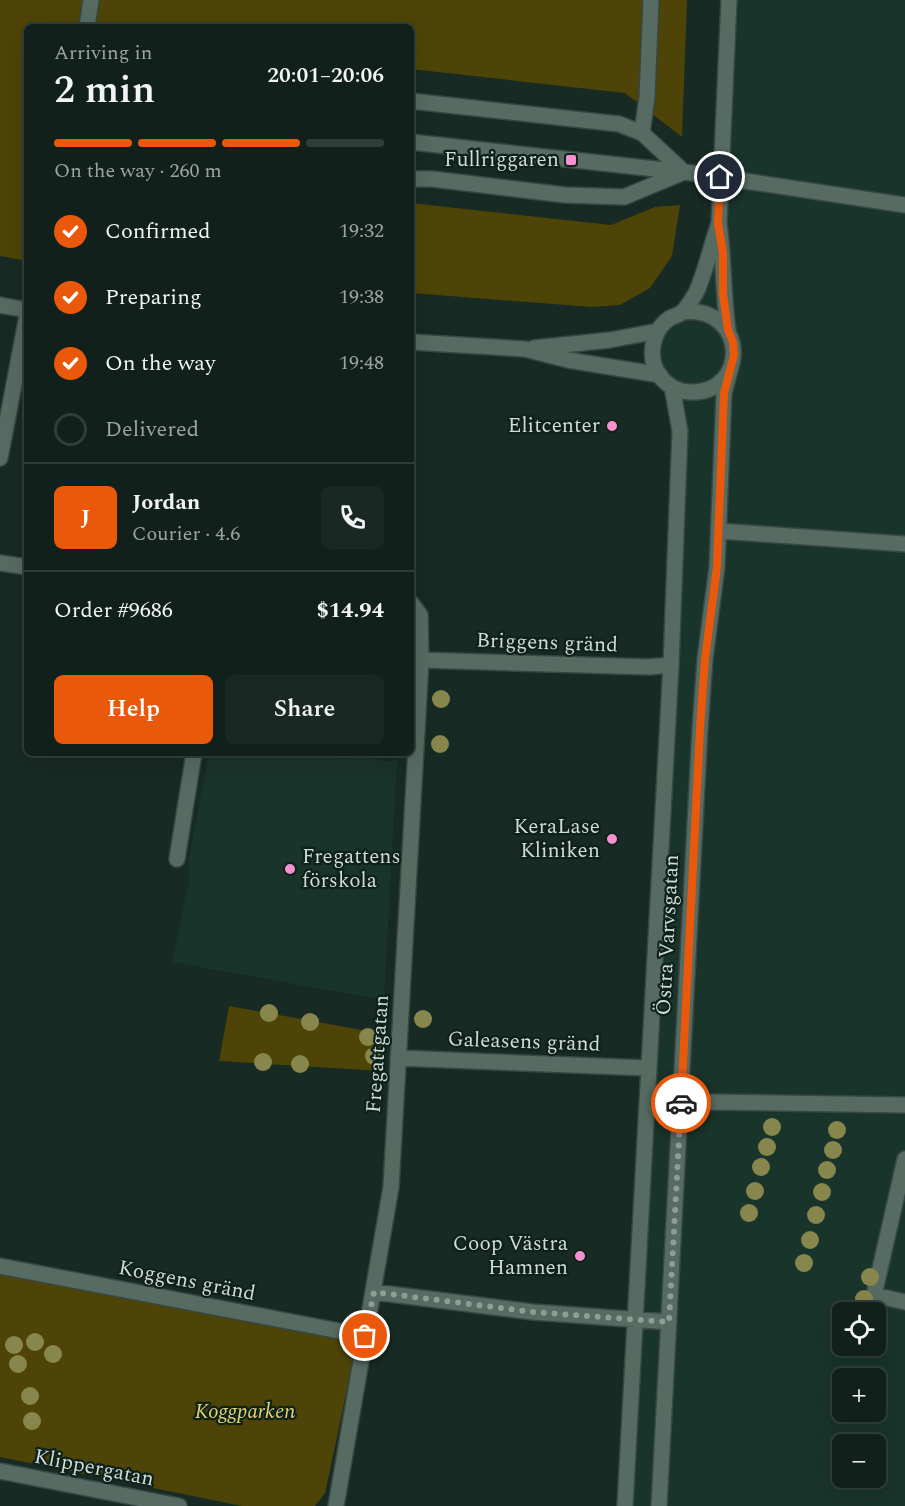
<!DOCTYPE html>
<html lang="en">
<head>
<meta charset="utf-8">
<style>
  body { margin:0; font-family:Spectral,serif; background:#1a2823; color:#f1f3f6; height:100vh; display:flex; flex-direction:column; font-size:22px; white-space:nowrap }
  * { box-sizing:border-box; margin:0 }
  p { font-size:20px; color:#9ca3a2 }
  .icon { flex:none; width:33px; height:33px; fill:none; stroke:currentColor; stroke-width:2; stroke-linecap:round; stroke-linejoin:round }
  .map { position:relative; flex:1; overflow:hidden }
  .side { position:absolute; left:24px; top:24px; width:390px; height:732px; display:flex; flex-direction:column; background:#11201a; border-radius:9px; box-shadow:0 6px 24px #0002,0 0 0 2px #303e39 }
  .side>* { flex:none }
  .tools { position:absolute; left:832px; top:1302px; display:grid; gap:12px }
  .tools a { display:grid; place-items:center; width:54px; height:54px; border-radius:9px; background:#11201a; box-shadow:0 6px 24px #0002,0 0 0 2px #303e39; font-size:30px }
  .pin { position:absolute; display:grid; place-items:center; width:51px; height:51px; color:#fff; margin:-26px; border:3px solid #fff; border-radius:50%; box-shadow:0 2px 6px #0007 }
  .courier { position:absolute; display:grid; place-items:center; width:60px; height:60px; margin:-30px; border:4px solid #ea580c; border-radius:50%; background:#fff; color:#222; box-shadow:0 2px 8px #0007 }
  .summary em { font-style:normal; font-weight:600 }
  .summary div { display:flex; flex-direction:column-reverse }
  .summary { display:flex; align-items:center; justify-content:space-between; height:102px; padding:0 30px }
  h1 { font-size:39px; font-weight:600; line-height:45px }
  .bar { display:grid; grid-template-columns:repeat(4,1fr); gap:9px 6px; align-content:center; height:72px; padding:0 30px }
  .bar i { height:8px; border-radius:4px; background:#303e39 }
  .bar .active { background:#ea580c }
  .bar p { grid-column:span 4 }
  .line { display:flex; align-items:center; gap:15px; padding:0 30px; border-top:2px solid #303e39 }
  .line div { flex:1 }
  .round { display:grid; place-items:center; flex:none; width:63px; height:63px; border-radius:9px; background:#1a2823 }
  ol { padding:0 30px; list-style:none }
  li { display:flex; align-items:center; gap:18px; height:66px }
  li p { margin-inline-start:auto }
  li .icon { padding:6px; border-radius:50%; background:#ea580c; color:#fff; stroke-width:4 }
  li:last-child { color:#9ca3a2 }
  li i { width:33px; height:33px; border:3px solid #303e39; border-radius:50% }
  .cta { display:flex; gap:12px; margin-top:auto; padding:12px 30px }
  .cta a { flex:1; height:69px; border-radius:9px; background:#ea580c; color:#fff; font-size:24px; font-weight:600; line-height:69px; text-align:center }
  .cta a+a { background:#1a2823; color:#f1f3f6 }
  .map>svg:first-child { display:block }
  .built { fill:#19342b; fill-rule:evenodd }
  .green { fill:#4e4407 }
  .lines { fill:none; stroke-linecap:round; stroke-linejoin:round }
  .minor-casing { stroke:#374741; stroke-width:18 }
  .minor { stroke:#566b62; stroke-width:15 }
  .tree { fill:#87864c }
  .done { stroke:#8f9d97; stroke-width:6; stroke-dasharray:0 10.8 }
  .route { stroke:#ea580c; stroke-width:8 }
  .poi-dot { fill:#f790ce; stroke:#0e211a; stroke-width:2 }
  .labels { text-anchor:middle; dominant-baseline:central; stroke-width:4.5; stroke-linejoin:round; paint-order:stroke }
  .poi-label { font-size:21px; fill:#cfdbd6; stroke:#0e211a; text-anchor:end }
  .street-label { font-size:21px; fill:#cfdbd6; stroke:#0e211a }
  .park-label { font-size:21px; font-style:italic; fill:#e3d26e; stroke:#0e211a }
</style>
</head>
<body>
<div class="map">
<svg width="905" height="1506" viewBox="0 0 905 1506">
  <rect width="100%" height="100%" fill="#172a23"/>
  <path class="built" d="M 729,0 L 905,0 L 905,1506 L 625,1506 L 680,431 L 653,346 L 682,312 L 719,223 ZM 843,1312 L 876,1312 L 876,1346 L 843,1346 ZM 843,1378 L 876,1378 L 876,1412 L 843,1412 ZM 843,1444 L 876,1444 L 876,1478 L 843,1478 Z
    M 209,753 L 327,753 L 337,759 L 367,758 L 392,762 L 397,758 L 384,1000 L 172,962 L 189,881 L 189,857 Z"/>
  <path class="green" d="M 0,0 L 687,0 L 682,137 L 625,93 L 411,69 L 411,27 L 27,27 L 27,261 L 0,256 Z
    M 411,203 L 611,225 L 655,207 L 680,205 L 672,256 L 650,288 L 620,305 L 592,307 L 411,293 Z
    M 229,1006 L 384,1034 L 381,1071 L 219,1061 Z
    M 0,1272 L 334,1336 L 354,1357 L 325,1493 L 315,1506 L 242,1506 L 0,1457 Z"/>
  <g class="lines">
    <g class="minor-casing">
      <path id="minor" d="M 87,27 L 91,0
        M 411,101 L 619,124 L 642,133 L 684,172
        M 642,133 L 647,97 L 651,0
        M 411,142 L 692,173 L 905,205
        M 411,179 L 432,179 L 565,195 L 624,197 L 684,172
        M 0,305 L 27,310
        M 682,312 C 748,305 750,394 690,392 C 678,392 666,385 659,375 C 647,357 652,330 670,318 C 674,316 679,315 683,312 C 687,307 693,298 696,293 C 706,271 711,245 719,223
        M 728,330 C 723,294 724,258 719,223 L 729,0
        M 411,342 L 525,349 L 568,360 L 660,375
        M 534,348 L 610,340 L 658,331
        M 0,458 L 27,316
        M 719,531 L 905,544
        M 0,563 L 27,567
        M 421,660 L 649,667 L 671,665
        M 177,859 L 194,753
        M 398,1058 L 647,1068
        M 681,1105 L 713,1102 L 905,1105
        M 905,1159 L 874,1295 L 905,1302
        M 0,1266 L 365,1336
        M 374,1292 L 533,1312 L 669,1322
        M 0,1471 L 179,1506
        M 336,1506 L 391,1187 L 421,660 L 420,615 L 411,603
        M 625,1506 L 671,665 L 680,431 L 672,387
        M 659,1506 L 700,729 L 705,659 L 717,567 L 724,393 L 731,367"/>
    </g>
    <use href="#minor" class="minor"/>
  </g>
  <g class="tree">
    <circle cx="441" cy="699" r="9"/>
    <circle cx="440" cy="744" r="9"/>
    <circle cx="269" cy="1013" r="9"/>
    <circle cx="423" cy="1019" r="9"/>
    <circle cx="310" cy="1022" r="9"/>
    <circle cx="368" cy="1037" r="9"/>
    <circle cx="374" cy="1056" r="9"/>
    <circle cx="263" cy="1062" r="9"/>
    <circle cx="300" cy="1064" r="9"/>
    <circle cx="772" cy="1127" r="9"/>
    <circle cx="837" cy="1130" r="9"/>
    <circle cx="767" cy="1147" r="9"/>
    <circle cx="833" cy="1150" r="9"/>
    <circle cx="761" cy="1167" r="9"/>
    <circle cx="827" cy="1170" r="9"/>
    <circle cx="755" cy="1191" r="9"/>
    <circle cx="822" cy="1192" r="9"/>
    <circle cx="749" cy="1213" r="9"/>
    <circle cx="816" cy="1215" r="9"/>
    <circle cx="810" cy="1240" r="9"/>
    <circle cx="804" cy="1263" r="9"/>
    <circle cx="870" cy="1277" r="9"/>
    <circle cx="864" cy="1299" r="9"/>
    <circle cx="35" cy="1342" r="9"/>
    <circle cx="14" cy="1345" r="9"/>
    <circle cx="53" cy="1354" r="9"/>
    <circle cx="18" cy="1364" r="9"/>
    <circle cx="30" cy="1396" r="9"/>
    <circle cx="32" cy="1421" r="9"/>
  </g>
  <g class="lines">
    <path class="done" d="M 365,1336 L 374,1292 L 533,1312 L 669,1322 L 681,1103"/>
    <path class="route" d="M 681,1103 L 700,729 L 705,659 L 717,567 L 724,393 L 734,355 L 733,342 L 728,330 L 723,294 L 723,253 L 718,223 L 720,177"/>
  </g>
  <g class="poi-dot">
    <rect x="565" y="154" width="12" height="12" rx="3"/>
    <circle cx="612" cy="426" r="6"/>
    <circle cx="612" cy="839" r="6"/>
    <circle cx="290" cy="869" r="6"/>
    <circle cx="580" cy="1256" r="6"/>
  </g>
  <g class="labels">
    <g class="poi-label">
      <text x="559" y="160">Fullriggaren</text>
      <text x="600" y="426">Elitcenter</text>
      <text x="600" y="827">KeraLase<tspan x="600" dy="24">Kliniken</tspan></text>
      <text x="302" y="857" text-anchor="start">Fregattens<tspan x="302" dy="24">förskola</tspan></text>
      <text x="568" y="1244">Coop Västra<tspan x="568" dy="24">Hamnen</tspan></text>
    </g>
    <g class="street-label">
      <text transform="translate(547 643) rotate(2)">Briggens gränd</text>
      <text transform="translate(668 935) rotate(-87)">Östra Varvsgatan</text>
      <text transform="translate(524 1042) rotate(2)">Galeasens gränd</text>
      <text transform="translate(378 1054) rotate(-86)">Fregattgatan</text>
      <text transform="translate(187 1281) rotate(11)">Koggens gränd</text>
      <text transform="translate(94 1468) rotate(11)">Klippergatan</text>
    </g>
    <g class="park-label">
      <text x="245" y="1412">Koggparken</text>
    </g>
  </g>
</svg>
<div class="tools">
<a><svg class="icon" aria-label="locate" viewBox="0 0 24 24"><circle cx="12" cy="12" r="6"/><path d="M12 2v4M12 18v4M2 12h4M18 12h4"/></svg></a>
<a>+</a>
<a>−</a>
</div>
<div class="pin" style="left:365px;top:1336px;background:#ea580c"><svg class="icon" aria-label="bag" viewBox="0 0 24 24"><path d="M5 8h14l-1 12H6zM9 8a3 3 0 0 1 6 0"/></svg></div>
<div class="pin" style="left:720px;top:177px;background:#1f2937"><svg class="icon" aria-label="home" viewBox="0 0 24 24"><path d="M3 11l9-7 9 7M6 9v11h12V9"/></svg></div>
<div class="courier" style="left:681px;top:1103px"><svg class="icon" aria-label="car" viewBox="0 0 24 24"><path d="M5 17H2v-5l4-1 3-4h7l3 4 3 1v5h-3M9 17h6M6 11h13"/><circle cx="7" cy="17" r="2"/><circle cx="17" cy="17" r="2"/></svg></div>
<section class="side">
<div class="summary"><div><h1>2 min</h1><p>Arriving in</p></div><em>20:01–20:06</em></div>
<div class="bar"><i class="active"></i><i class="active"></i><i class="active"></i><i></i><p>On the way · 260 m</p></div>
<ol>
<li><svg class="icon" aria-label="check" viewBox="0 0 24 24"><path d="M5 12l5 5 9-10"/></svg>Confirmed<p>19:32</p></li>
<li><svg class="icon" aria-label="check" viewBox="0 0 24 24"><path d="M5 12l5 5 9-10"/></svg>Preparing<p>19:38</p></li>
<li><svg class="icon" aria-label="check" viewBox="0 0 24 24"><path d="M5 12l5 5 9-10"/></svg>On the way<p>19:48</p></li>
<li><i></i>Delivered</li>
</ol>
<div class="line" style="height:108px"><b class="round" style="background:#ea580c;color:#fff">J</b><div><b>Jordan</b><p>Courier · 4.6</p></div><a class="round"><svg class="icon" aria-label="phone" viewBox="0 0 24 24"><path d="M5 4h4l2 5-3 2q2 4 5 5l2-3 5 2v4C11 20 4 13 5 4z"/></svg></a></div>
<div class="line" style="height:78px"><div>Order #9686</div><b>$14.94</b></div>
<div class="cta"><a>Help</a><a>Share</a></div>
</section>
</div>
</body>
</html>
